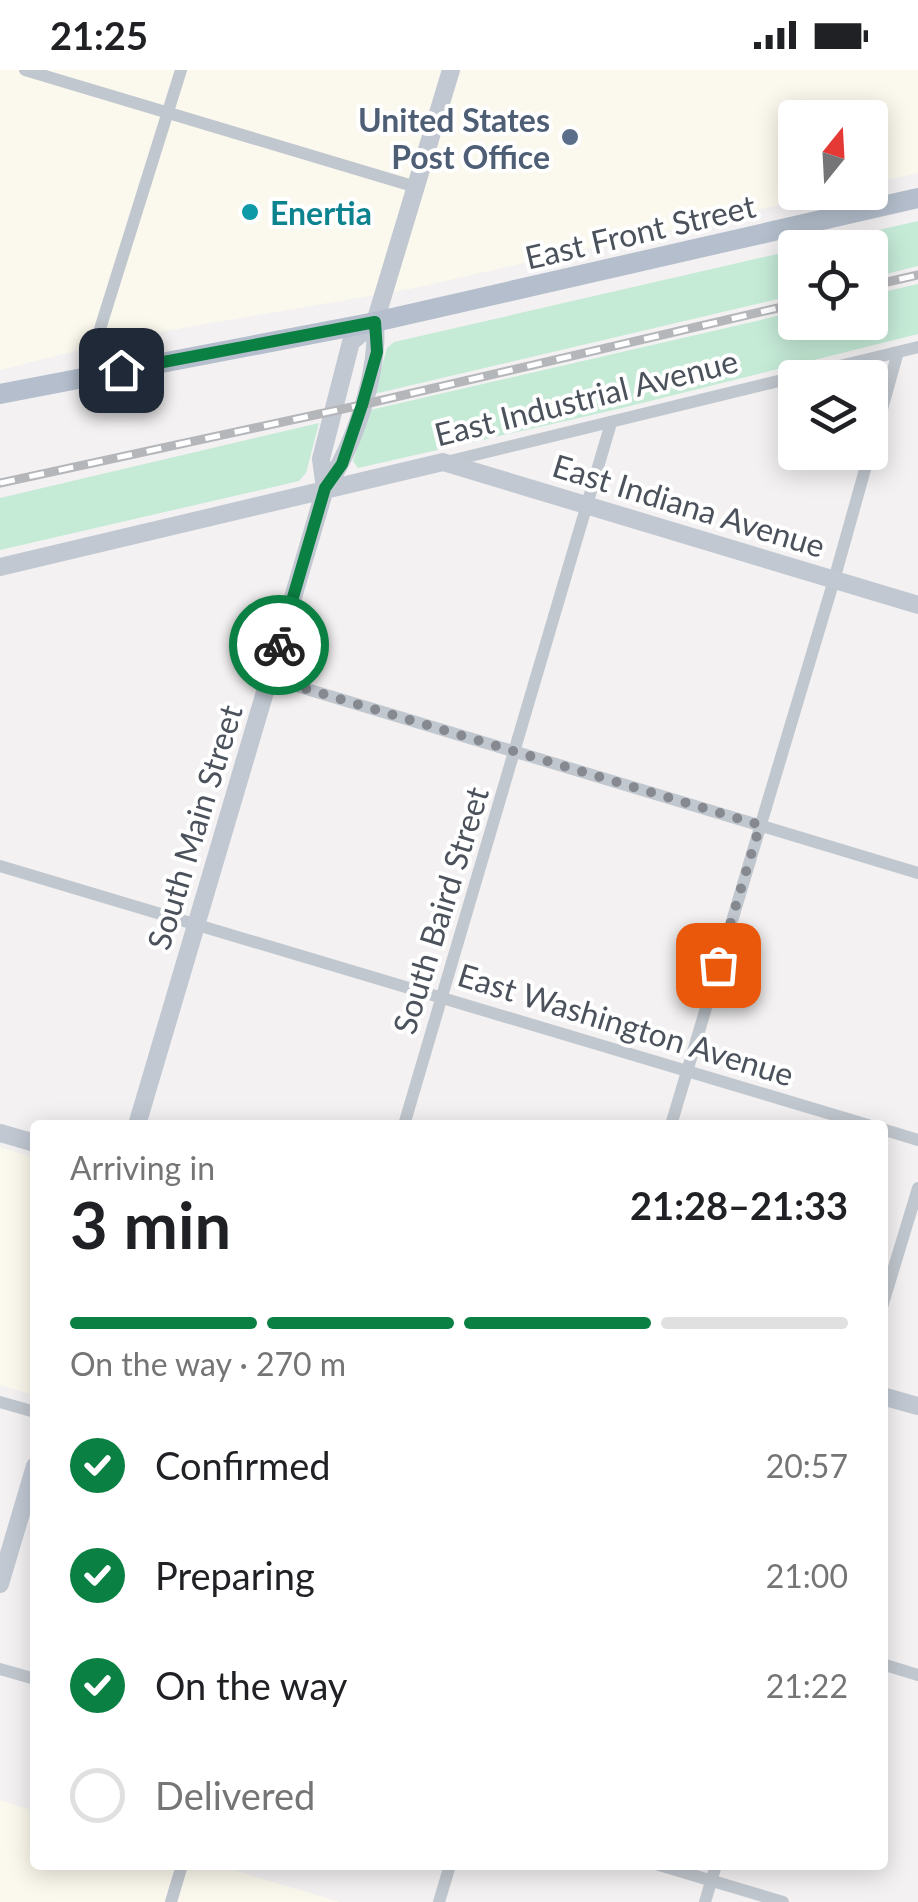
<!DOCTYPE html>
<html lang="en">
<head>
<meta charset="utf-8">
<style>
  body { margin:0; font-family:Lato,sans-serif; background:#f6f6f6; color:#202124; height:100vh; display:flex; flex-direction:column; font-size:38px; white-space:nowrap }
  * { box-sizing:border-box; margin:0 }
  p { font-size:32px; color:#757577 }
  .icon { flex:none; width:55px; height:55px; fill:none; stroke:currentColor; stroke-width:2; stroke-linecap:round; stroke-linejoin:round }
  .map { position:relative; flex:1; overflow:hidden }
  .panel { position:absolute; left:30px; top:1050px; width:858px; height:750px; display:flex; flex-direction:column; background:#fff; border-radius:10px; box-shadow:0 5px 25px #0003 }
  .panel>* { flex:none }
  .needle { width:65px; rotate:18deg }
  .fabs { position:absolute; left:778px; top:30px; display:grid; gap:20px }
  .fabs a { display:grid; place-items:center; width:110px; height:110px; border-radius:10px; background:#fff; box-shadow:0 5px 25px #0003; font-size:50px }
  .pin { position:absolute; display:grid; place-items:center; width:85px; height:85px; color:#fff; margin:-42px; border-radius:20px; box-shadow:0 5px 15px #0006 }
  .courier { position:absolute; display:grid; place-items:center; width:100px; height:100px; margin:-50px; border:8px solid #0b8043; border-radius:50%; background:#fff; color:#222; box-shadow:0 2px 12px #0007 }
  .headline em { font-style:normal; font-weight:700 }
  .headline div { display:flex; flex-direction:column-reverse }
  .headline { display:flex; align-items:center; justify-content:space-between; height:170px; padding:0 40px }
  h1 { font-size:65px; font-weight:700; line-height:75px }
  .bar { display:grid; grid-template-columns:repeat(4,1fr); gap:15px 10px; align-content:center; height:120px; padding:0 40px }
  .bar i { height:12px; border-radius:8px; background:#e0e0e0 }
  .bar .selected { background:#0b8043 }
  .bar p { grid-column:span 4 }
  ol { padding:0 40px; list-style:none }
  li { display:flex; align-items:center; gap:30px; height:110px }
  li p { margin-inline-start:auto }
  li .icon { padding:10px; border-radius:50%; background:#0b8043; color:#fff; stroke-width:4 }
  li:last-child { color:#757577 }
  li i { width:55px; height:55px; border:5px solid #e0e0e0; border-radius:50% }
  .status { display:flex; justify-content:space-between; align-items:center; height:70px; padding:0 50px; background:#fff; direction:ltr }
  .status svg { height:28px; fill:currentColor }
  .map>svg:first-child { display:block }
  .commercial { fill:#fbf8ed }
  .green { fill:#c5ebd7 }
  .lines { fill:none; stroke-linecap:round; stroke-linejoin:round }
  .street { stroke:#c1c7ce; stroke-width:12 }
  .secondary { stroke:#c1c8d2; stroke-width:18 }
  .primary { stroke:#b4becc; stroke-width:20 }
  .rail-casing { stroke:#b4b6ba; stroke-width:9 }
  .rail { stroke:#fff; stroke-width:5; stroke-dasharray:15; stroke-linecap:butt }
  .done { stroke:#868a90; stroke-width:10; stroke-dasharray:0 18 }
  .route { stroke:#0b8043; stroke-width:12 }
  .service-dot { fill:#5c6f8a; stroke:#fff; stroke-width:4 }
  .culture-dot { fill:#0f9aa8; stroke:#fff; stroke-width:4 }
  .labels { text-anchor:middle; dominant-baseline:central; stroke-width:8; stroke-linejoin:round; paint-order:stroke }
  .service-label { font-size:32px; font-weight:bold; fill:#4e5e75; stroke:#fff; text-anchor:end }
  .culture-label { font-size:32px; font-weight:bold; fill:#0d838f; stroke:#fff; text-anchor:start }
  .street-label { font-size:32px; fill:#4b525c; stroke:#fff }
</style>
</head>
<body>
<div class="status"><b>21:25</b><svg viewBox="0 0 49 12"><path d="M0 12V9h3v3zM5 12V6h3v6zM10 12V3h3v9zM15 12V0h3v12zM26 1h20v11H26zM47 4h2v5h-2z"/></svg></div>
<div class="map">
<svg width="918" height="1832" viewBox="0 0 918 1832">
  <rect width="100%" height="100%" fill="#f3f1f1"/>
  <path class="commercial" d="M 0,0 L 918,0 L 918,103 L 870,114 L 870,48 L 795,48 L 795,122 L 832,123 L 415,218 L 131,267 L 0,300 Z
    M 0,1077 L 35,1088 L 35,1323 L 30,1324 L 0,1315 Z
    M 0,1730 L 35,1741 L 35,1795 L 217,1795 L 340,1832 L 0,1832 Z"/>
  <path class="green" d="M 918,151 L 918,196 L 870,208 L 870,178 L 804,177 Z
    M 795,180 L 795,225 L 374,324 L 387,278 L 394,272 Z
    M 918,214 L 918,264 L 622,338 L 358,398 L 353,391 L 370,340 L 795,242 L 795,252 L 870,252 L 870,225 Z
    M 319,353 L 306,403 L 299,411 L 0,480 L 0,428 Z"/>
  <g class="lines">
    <path class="street" d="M 25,0 L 416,117
      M 85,307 L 181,0
      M 446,392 L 918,277
      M 270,608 L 918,803
      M 0,796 L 868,1055
      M 404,1055 L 611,353
      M 671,1055 L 834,510 L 898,282
      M 882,1059 L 918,1070
      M 882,1237 L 918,1118
      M 0,1332 L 35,1342
      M 882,1594 L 918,1605
      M 0,1599 L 35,1609
      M 659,1795 L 783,1832
      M 171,1832 L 182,1795
      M 439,1832 L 450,1795
      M 705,1832 L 716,1795"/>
    <path class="secondary" d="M 325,419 L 321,389 L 351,272 L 375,252
      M 0,497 L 443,392 L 918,535
      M 137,1055 L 325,419 C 354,376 379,304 375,252 L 451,0
      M 0,1063 L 35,1073
      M 882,1326 L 918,1336
      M 0,1514 L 35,1396"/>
    <path class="primary" d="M 0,324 L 375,252 L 918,128"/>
    <g class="rail-casing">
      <path id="rail" d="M 870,216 L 918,205
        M 0,413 L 361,335 L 795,234"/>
    </g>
    <use href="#rail" class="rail"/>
  </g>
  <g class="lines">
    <path class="done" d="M 279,575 L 270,608 L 760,755 L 718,895"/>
    <path class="route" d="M 121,300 L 375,252 L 377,282 L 362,335 L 342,394 L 325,418 L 279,575"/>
  </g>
  <circle class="service-dot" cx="570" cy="67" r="10"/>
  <circle class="culture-dot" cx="250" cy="142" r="10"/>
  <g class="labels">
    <g class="service-label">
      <text x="550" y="49">United States<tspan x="550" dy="37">Post Office</tspan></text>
    </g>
    <g class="culture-label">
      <text x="270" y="142">Enertia</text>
    </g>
    <g class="street-label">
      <text transform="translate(640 161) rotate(-13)">East Front Street</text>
      <text transform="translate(586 327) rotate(-14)">East Industrial Avenue</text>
      <text transform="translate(689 435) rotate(17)">East Indiana Avenue</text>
      <text transform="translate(194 757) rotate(-73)">South Main Street</text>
      <text transform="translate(440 840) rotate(-73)">South Baird Street</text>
      <text transform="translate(626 954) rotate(17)">East Washington Avenue</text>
    </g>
  </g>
</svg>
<div class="fabs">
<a><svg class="needle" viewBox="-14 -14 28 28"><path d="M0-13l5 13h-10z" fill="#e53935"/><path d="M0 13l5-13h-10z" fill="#757577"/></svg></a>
<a><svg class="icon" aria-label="locate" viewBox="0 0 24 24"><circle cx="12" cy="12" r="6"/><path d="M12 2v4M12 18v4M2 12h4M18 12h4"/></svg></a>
<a><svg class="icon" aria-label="layers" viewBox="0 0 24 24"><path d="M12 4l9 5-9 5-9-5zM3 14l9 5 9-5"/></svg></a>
</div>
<div class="pin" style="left:718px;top:895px;background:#ea580c"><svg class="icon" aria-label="bag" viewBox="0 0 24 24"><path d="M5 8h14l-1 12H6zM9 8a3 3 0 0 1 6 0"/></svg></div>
<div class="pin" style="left:121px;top:300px;background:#1f2937"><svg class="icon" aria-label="home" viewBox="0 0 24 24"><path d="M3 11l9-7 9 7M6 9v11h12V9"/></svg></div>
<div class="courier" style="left:279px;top:575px"><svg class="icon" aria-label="bike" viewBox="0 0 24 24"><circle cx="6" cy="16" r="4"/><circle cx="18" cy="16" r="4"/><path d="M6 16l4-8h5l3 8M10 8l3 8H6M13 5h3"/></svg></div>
<section class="panel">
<div class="headline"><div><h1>3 min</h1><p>Arriving in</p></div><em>21:28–21:33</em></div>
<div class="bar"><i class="selected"></i><i class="selected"></i><i class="selected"></i><i></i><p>On the way · 270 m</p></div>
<ol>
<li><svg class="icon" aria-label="check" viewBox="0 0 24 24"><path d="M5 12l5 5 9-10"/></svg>Confirmed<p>20:57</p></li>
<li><svg class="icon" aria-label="check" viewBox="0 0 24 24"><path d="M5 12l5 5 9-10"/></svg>Preparing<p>21:00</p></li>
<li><svg class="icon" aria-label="check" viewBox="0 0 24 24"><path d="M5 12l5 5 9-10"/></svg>On the way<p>21:22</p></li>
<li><i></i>Delivered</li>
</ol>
</section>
</div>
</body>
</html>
